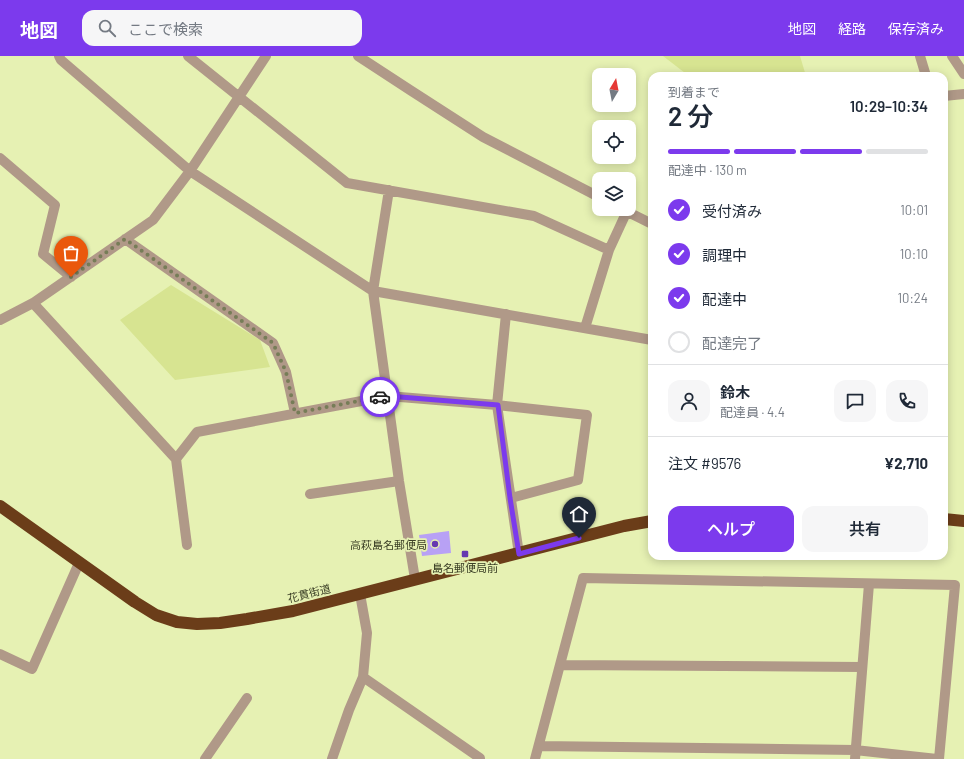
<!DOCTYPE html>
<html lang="ja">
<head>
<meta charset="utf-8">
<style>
  body { margin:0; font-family:Barlow,"Noto Sans JP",sans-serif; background:#f6f6f7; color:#1f2937; height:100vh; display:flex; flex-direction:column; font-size:15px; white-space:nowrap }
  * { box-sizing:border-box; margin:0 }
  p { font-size:13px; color:#747a83 }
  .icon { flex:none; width:22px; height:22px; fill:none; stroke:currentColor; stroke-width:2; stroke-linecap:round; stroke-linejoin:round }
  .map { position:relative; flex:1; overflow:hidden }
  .drawer { position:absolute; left:648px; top:16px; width:300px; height:488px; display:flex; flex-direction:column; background:#fff; border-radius:12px; box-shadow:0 2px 10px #0003 }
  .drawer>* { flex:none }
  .needle { width:26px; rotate:10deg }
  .fabs { position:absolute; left:592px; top:12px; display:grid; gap:8px }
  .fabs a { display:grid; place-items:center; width:44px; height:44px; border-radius:8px; background:#fff; box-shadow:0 2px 10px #0003; font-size:20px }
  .pin { position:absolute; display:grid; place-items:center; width:34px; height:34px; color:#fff; margin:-41px -17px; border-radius:50% 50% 50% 0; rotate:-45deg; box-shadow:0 0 4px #0007 }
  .pin .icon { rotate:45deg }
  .courier { position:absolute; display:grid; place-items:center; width:40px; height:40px; margin:-20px; border:3px solid #7c3aed; border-radius:50%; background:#fff; color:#222; box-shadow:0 1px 5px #0007 }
  .summary em { font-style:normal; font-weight:600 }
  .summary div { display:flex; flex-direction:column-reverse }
  .summary { display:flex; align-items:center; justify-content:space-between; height:68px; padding:0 20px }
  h1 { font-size:26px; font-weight:600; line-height:30px }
  .bar { display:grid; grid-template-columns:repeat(4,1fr); gap:6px 4px; align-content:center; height:48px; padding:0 20px }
  .bar i { height:5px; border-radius:3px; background:#e0e1e3 }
  .bar .current { background:#7c3aed }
  .bar p { grid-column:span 4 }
  .line { display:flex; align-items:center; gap:10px; padding:0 20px; border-top:1px solid #e0e1e3 }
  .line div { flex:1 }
  .round { display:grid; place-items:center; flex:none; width:42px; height:42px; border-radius:12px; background:#f6f6f7 }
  ol { padding:0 20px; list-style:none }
  li { display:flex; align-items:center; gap:12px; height:44px }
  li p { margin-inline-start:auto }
  li .icon { padding:4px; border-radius:50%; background:#7c3aed; color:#fff; stroke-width:4 }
  li:last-child { color:#747a83 }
  li i { width:22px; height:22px; border:2px solid #e0e1e3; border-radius:50% }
  .cta { display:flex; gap:8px; margin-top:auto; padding:8px 20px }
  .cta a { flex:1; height:46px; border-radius:12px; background:#7c3aed; color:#fff; font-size:16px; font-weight:600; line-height:46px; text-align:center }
  .cta a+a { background:#f6f6f7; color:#1f2937 }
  header { display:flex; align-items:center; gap:24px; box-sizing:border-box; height:56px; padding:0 20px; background:#7c3aed; color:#fff }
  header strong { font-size:19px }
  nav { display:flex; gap:22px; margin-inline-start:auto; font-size:14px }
  .search { width:280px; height:36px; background:#f6f6f7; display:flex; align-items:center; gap:10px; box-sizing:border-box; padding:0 14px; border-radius:12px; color:#747a83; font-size:15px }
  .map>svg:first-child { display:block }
  .green { fill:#d7e491 }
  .building { fill:#b8a1f5 }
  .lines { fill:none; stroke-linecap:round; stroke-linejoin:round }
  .street { stroke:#b09988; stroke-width:10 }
  .highway { stroke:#6b3d19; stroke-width:12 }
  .done { stroke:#767d57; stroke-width:4; stroke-dasharray:0 7.2 }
  .route { stroke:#7c3aed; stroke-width:5 }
  .poi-dot { fill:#6639b0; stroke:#e6f1b3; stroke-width:1.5 }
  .labels { text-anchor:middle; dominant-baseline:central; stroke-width:3.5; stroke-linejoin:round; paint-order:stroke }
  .poi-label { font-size:11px; fill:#3a3e25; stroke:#e6f1b3; text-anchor:end }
  .street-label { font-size:11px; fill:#3a3e25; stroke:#e6f1b3 }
</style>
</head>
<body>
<header>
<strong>地図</strong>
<div class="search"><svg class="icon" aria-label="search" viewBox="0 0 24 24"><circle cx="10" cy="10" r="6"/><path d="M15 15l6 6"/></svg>ここで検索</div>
<nav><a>地図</a><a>経路</a><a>保存済み</a></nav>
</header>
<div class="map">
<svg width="964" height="703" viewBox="0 0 964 703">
  <rect width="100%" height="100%" fill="#e6f1b3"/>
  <path class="green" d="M 663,0 L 800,0 L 806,20 L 689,20 Z
    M 171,229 L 260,284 L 270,311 L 175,324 L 120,264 Z"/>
  <path class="building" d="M 449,475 L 451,497 L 422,500 L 419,479 Z"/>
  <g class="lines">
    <path class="street" d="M 59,0 L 61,4 L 190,115 L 373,235 L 652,284
      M 188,0 L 347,127 L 534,160 L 609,194 L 627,155
      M 358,0 L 410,34 L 483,81 L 599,141
      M 920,0 L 926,20
      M 952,0 L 964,18
      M 944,40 L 964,38
      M 0,102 L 55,149 L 43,198 L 71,221
      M 389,134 L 373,235 L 399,425 L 415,523
      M 622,153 L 652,168
      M 125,183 L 273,287 L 286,316 L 295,357
      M 33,247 L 176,403 L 197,376 L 388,340 L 497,349 L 587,359 L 578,424 L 511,442
      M 506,258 L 497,349 L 519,498
      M 0,264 L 33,247 L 153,164 L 190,115 L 266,0
      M 585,272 L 609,194
      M 176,403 L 187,489
      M 310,438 L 399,425
      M 0,598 L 32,613 L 79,507
      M 560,609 L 862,611
      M 363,621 L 480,702 L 480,703
      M 539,690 L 855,694 L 937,703
      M 205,703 L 247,642
      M 332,703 L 349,654 L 363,621 L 367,577 L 360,538
      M 535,703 L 583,522 L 955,529 L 939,703
      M 855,703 L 869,528"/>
    <path class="highway" d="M 0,450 L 135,546 L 156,559 L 177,566 L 197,568 L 220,567 L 247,563 L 293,555 L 624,470 L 652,465
      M 944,463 L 964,465"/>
  </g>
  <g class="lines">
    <path class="done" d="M 71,221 L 125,183 L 273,287 L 286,316 L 295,357 L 380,341"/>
    <path class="route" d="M 380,341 L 388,340 L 498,349 L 510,442 L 519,498 L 579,482"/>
  </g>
  <g class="poi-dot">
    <circle cx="435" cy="488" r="4"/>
    <rect x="461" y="494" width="8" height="8" rx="2"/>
  </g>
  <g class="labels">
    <g class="poi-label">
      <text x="427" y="488">高萩島名郵便局</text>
      <text x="465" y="511" text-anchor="middle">島名郵便局前</text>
    </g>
    <g class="street-label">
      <text transform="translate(309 537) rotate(-14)">花貫街道</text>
    </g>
  </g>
</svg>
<div class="fabs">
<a><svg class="needle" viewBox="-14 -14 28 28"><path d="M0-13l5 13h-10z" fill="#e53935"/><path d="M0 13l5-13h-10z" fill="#747a83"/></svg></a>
<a><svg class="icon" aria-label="locate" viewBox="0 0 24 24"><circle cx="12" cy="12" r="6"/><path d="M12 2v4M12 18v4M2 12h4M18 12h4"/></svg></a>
<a><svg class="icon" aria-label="layers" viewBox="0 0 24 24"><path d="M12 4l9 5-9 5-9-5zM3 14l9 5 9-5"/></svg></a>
</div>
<div class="pin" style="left:71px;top:221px;background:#ea580c"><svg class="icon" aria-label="bag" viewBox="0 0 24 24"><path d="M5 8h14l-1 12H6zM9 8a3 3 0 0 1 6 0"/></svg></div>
<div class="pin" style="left:579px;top:482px;background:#1f2937"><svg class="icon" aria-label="home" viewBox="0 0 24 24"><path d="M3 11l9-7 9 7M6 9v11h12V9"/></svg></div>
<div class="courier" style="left:380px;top:341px"><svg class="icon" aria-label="car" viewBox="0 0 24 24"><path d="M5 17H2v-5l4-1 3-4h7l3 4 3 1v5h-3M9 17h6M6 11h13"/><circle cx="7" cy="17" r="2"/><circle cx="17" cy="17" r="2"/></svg></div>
<section class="drawer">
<div class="summary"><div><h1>2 分</h1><p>到着まで</p></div><em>10:29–10:34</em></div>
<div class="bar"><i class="current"></i><i class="current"></i><i class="current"></i><i></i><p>配達中 · 130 m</p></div>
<ol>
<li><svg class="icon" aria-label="check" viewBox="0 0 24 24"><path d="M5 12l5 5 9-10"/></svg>受付済み<p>10:01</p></li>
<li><svg class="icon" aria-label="check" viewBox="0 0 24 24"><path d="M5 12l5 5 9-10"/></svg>調理中<p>10:10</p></li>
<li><svg class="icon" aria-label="check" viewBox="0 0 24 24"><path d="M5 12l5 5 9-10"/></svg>配達中<p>10:24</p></li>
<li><i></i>配達完了</li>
</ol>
<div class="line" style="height:72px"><a class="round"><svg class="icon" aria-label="person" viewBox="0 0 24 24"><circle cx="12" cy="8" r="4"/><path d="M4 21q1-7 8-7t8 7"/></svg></a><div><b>鈴木</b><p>配達員 · 4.4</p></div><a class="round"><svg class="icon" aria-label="chat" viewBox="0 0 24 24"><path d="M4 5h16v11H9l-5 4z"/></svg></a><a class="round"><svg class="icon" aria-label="phone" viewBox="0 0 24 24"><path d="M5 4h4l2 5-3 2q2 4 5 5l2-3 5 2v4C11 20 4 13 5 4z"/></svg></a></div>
<div class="line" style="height:52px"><div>注文 #9576</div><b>¥2,710</b></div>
<div class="cta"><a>ヘルプ</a><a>共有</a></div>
</section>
</div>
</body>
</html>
